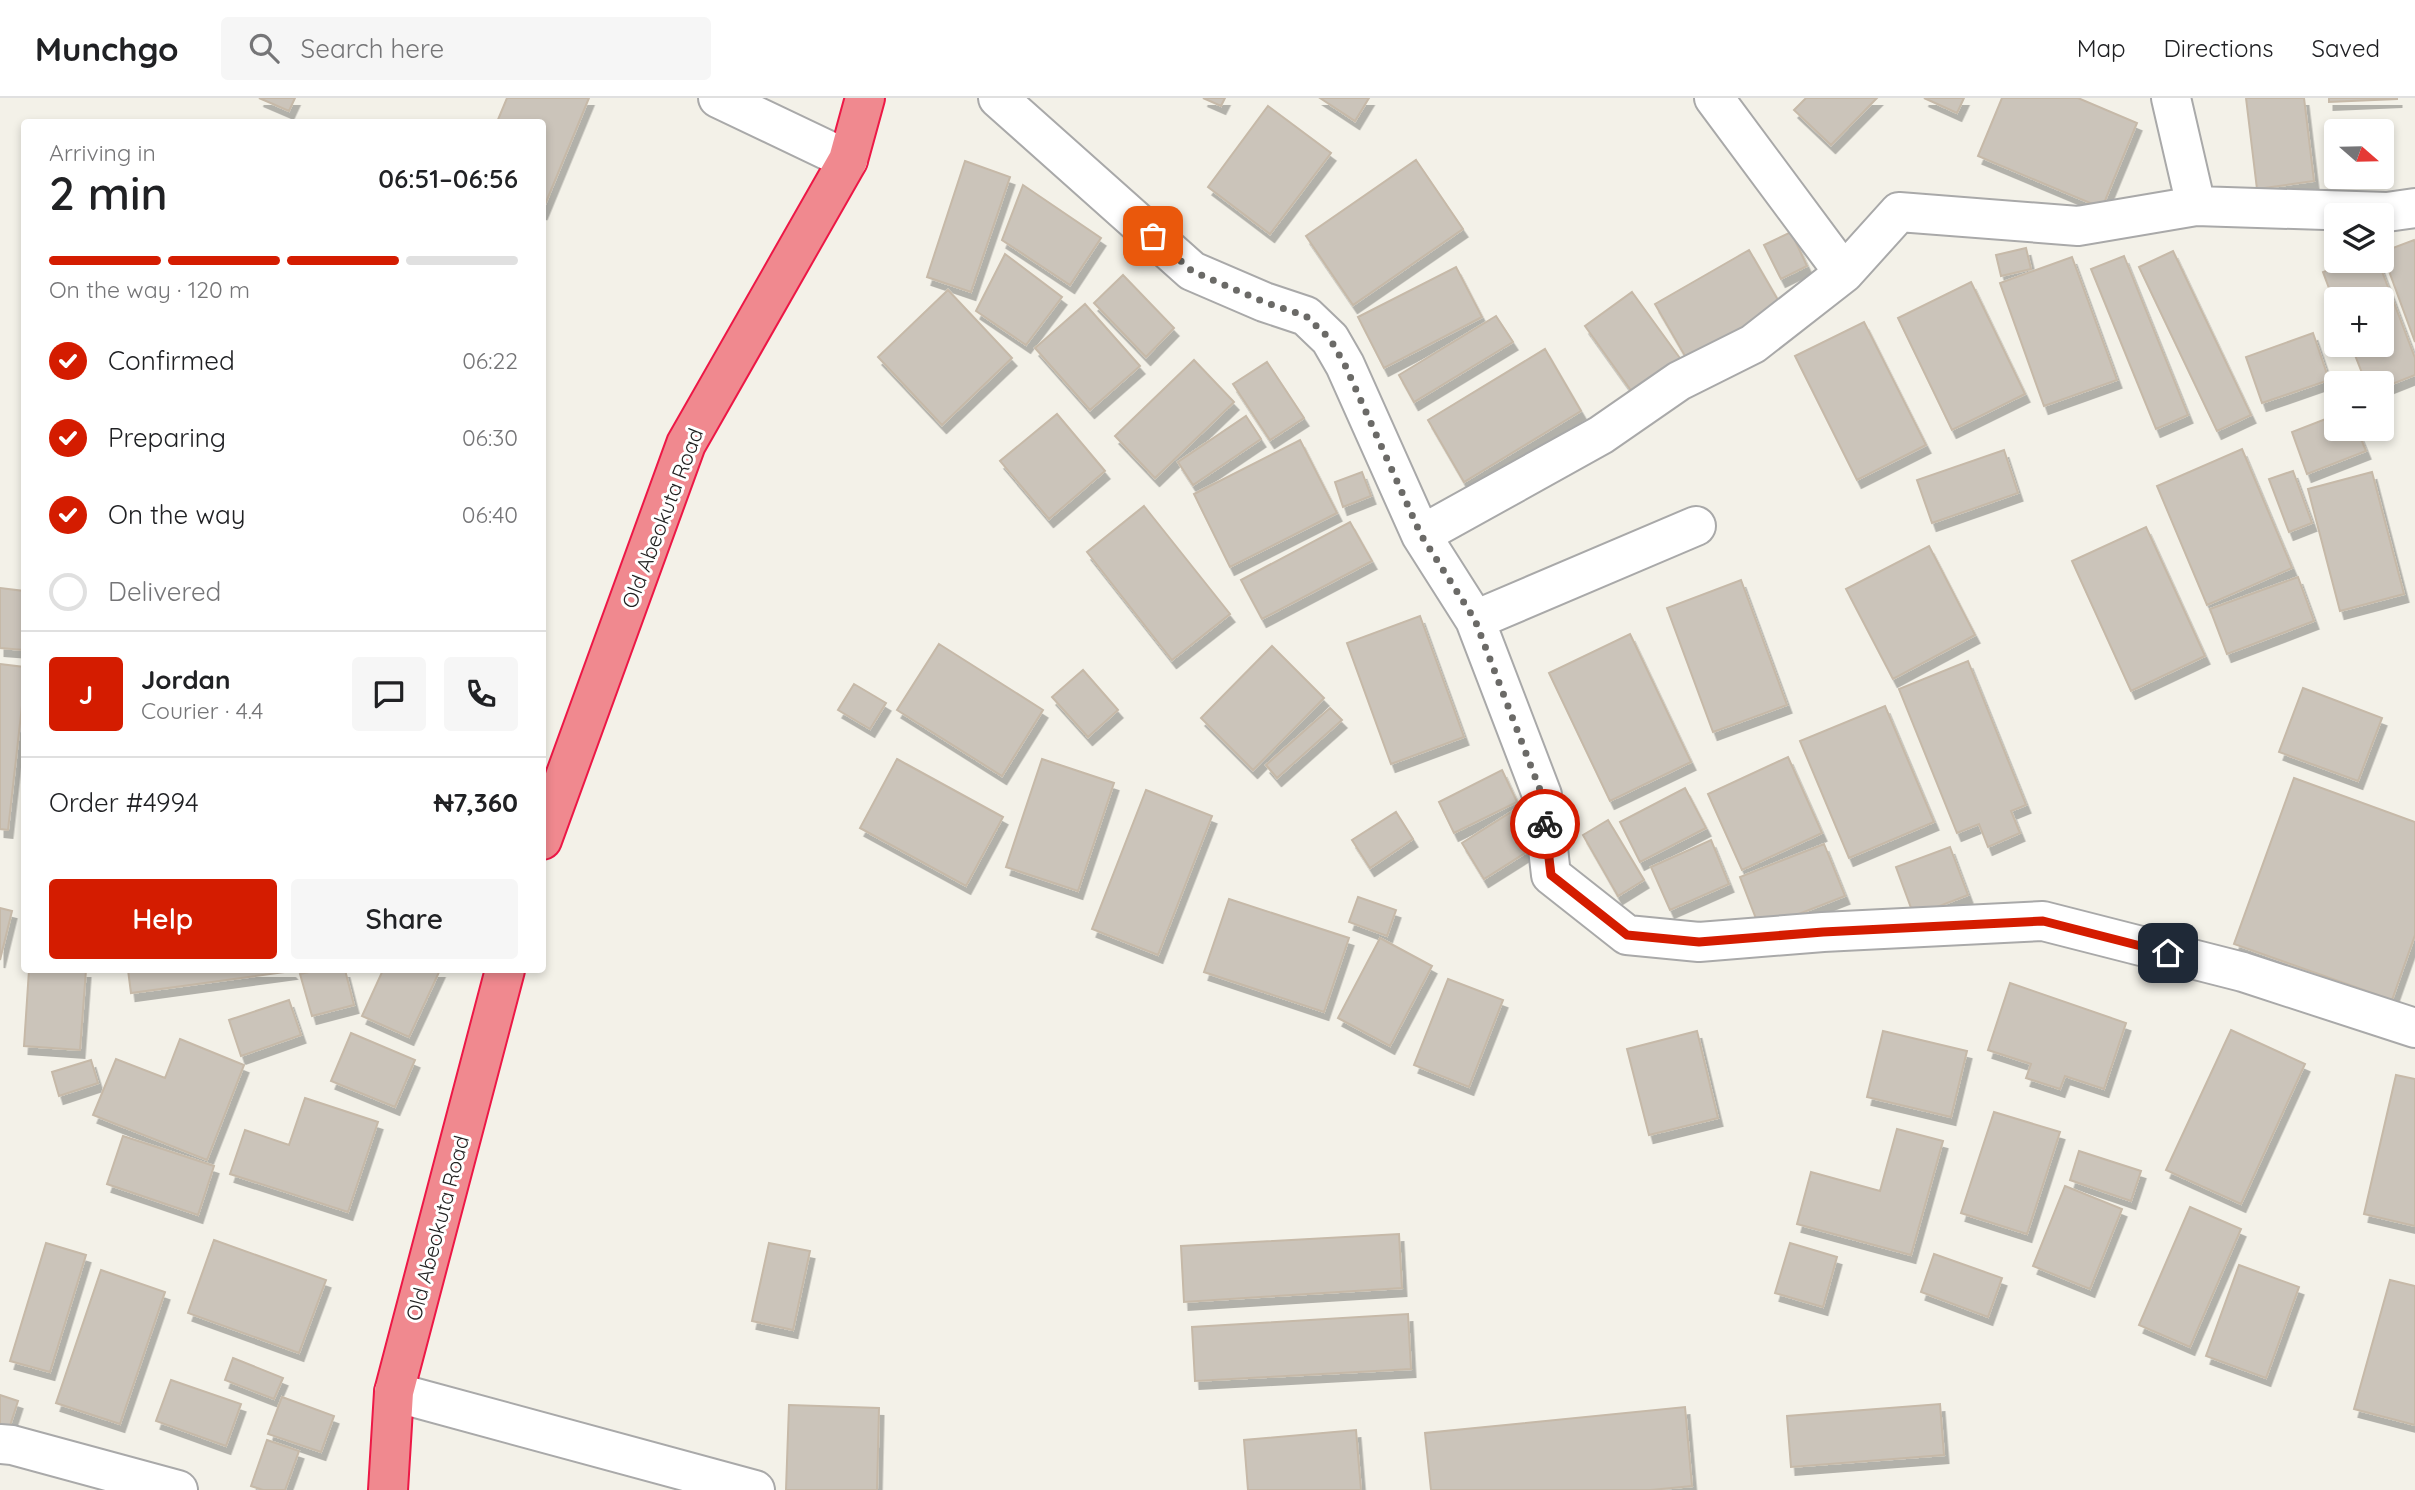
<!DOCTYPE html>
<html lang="en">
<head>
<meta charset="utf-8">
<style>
  body { margin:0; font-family:Quicksand,sans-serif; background:#f6f6f6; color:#202124; height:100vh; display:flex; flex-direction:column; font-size:26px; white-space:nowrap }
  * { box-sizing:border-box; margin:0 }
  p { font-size:23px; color:#757577 }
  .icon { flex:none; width:38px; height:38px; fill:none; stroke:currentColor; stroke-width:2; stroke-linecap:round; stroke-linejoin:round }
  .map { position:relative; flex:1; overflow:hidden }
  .details { position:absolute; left:21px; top:21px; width:525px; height:854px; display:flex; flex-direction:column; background:#fff; border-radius:7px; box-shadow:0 4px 10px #0003 }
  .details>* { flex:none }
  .needle { width:46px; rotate:110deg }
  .buttons { position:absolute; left:2324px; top:21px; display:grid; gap:14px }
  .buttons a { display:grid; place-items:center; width:70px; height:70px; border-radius:7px; background:#fff; box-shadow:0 4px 10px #0003; font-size:35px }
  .pin { position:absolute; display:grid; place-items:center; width:60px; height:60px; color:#fff; margin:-30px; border-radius:14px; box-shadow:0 4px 10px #0006 }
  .courier { position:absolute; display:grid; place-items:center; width:70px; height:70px; margin:-35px; border:5px solid #d41c00; border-radius:50%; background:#fff; color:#222; box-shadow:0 2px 9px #0007 }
  .summary em { font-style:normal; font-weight:600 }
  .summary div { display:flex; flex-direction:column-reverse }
  .summary { display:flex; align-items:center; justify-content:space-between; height:119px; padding:0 28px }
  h1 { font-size:46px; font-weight:600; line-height:52px }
  .bar { display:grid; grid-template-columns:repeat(4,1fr); gap:10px 7px; align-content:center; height:84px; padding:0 28px }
  .bar i { height:9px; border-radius:5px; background:#e0e0e0 }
  .bar .current { background:#d41c00 }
  .bar p { grid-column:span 4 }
  .line { display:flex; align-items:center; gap:18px; padding:0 28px; border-top:2px solid #e0e0e0 }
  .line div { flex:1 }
  .round { display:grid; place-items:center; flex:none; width:74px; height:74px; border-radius:7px; background:#f6f6f6 }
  ol { padding:0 28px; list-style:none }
  li { display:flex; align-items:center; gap:21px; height:77px }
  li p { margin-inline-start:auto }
  li .icon { padding:7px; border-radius:50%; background:#d41c00; color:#fff; stroke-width:4 }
  li:last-child { color:#757577 }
  li i { width:38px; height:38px; border:4px solid #e0e0e0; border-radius:50% }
  .cta { display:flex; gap:14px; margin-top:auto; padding:14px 28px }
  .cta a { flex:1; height:80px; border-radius:7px; background:#d41c00; color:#fff; font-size:28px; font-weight:600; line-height:80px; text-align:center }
  .cta a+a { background:#f6f6f6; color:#202124 }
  header { display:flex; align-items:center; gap:42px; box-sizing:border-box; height:98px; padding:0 35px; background:#fff; border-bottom:2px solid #e0e0e0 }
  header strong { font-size:33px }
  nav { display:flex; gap:38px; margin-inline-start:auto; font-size:24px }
  .search { width:490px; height:63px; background:#f6f6f6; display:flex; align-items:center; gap:18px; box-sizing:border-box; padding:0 24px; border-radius:7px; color:#757577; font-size:26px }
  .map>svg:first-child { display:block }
  .building { fill:#cbc4ba; stroke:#c6b9a8; stroke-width:2; filter:url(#shadow) }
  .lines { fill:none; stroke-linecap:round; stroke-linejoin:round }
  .street-casing { stroke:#a9a9a9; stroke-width:42 }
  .highway-casing { stroke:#ed1846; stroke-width:42 }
  .street { stroke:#fff; stroke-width:38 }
  .highway { stroke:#f0898f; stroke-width:38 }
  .done { stroke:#6b6a67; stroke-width:7; stroke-dasharray:0 12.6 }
  .route { stroke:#d41c00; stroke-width:9 }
  .labels { text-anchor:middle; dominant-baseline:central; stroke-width:6; stroke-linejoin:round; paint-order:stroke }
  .street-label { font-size:21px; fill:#222; stroke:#fff }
</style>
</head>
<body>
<header>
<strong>Munchgo</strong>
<div class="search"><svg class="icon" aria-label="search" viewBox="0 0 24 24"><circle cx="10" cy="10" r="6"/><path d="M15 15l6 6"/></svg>Search here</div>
<nav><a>Map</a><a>Directions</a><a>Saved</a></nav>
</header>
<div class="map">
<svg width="2415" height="1392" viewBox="0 0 2415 1392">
  <defs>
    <filter id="shadow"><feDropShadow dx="4.5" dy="8" stdDeviation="0" flood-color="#0004"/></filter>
  </defs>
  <rect width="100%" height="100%" fill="#f3f1e8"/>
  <path class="building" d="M 259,0 L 295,0 L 289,13 Z
    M 507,0 L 589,0 L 542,114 L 542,24 L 497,24 Z
    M 1203,0 L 1225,0 L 1221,8 Z
    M 1320,0 L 1369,0 L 1355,23 Z
    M 1806,0 L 1877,0 L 1831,47 L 1794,12 Z
    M 1924,0 L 1964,0 L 1957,15 Z
    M 2002,0 L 2078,0 L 2137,25 L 2102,110 L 1978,58 Z
    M 2246,0 L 2304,0 L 2314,83 L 2257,91 Z
    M 2329,0 L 2397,0 L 2397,1 L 2329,4 Z
    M 1268,8 L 1331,55 L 1270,136 L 1208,89 Z
    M 1416,62 L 1463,131 L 1353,207 L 1306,138 Z
    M 965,63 L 1010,79 L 971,194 L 927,179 Z
    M 1023,87 L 1101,140 L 1070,187 L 1002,142 Z
    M 1791,134 L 1807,168 L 1781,181 L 1764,147 Z
    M 2414,142 L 2415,145 L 2415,244 L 2382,154 Z
    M 2026,150 L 2031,171 L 2001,178 L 1996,157 Z
    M 1749,152 L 1782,209 L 1688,263 L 1655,206 Z
    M 2173,153 L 2251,317 L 2217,333 L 2139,169 Z
    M 1005,156 L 1062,199 L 1026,247 L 976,213 Z
    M 2124,158 L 2188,317 L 2156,331 L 2091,171 Z
    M 2072,159 L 2117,282 L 2044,308 L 2000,185 Z
    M 2353,163 L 2378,163 L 2415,260 L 2415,277 L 2382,290 L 2382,285 L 2366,285 L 2351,247 L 2382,247 L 2382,201 L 2336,201 L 2336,209 L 2323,174 Z
    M 1456,169 L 1482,219 L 1384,270 L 1358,219 Z
    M 1123,177 L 1174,230 L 1146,259 L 1094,205 Z
    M 1971,184 L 2025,296 L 1952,332 L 1898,220 Z
    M 948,192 L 1012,260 L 942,327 L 878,259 Z
    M 1632,194 L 1682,263 L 1635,298 L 1585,228 Z
    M 1085,206 L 1140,268 L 1090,312 L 1035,250 Z
    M 1496,218 L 1513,244 L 1414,304 L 1399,277 Z
    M 1864,224 L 1926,347 L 1857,382 L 1795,258 Z
    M 2313,235 L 2329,282 L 2262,305 L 2246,259 Z
    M 1545,251 L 1581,313 L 1464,384 L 1428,322 Z
    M 1194,262 L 1234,304 L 1155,380 L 1115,338 Z
    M 1267,264 L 1304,320 L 1270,342 L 1233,286 Z
    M 1057,316 L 1105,373 L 1049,421 L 1000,363 Z
    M 2336,317 L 2336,331 L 2357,331 L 2366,353 L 2307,376 L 2292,334 Z
    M 1246,318 L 1261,341 L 1193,387 L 1178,364 Z
    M 1300,342 L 1337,415 L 1230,469 L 1194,396 Z
    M 2242,351 L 2292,470 L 2207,507 L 2157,388 Z
    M 2004,352 L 2018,395 L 1932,425 L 1917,382 Z
    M 2293,373 L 2312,425 L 2289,434 L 2269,381 Z
    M 1362,374 L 1371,398 L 1343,409 L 1335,384 Z
    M 2372,374 L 2404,496 L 2340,513 L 2308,391 Z
    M 1144,408 L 1230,516 L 1172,562 L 1087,454 Z
    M 1350,424 L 1372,463 L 1262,521 L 1241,482 Z
    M 2146,429 L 2205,558 L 2131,593 L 2072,463 Z
    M 1929,448 L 1975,537 L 1893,581 L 1846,491 Z
    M 2298,479 L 2314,523 L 2227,556 L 2210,511 Z
    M 1741,482 L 1787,607 L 1713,634 L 1667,510 Z
    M 0,490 L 24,493 L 24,552 L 0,550 Z
    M 1420,518 L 1464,639 L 1391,666 L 1347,545 Z
    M 1630,536 L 1691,664 L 1610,703 L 1549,575 Z
    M 939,546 L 1043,612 L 1002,678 L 897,612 Z
    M 1272,548 L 1324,600 L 1253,672 L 1201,620 Z
    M 1968,563 L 2026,707 L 2011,713 L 2020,735 L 1988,749 L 1979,726 L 1957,735 L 1899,591 Z
    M 0,566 L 24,569 L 24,590 L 8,732 L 0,731 Z
    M 1083,572 L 1118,612 L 1088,639 L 1052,599 Z
    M 854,586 L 886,605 L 870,631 L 838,612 Z
    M 2303,590 L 2382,620 L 2358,683 L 2279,654 Z
    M 1885,608 L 1934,724 L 1849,760 L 1800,643 Z
    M 1330,610 L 1342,622 L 1277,680 L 1266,667 Z
    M 1788,659 L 1822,735 L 1742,772 L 1708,696 Z
    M 897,661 L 1003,719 L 966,788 L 860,730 Z
    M 1042,661 L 1114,685 L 1078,793 L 1006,769 Z
    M 1502,672 L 1517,704 L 1454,735 L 1439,704 Z
    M 2294,680 L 2415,724 L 2415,837 L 2392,902 L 2234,846 Z
    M 1685,690 L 1706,730 L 1640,764 L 1620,724 Z
    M 1146,692 L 1212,718 L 1158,857 L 1092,831 Z
    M 1516,711 L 1538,747 L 1484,781 L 1462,745 Z
    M 1396,714 L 1413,741 L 1370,770 L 1352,742 Z
    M 1608,722 L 1644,782 L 1618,798 L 1583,737 Z
    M 1711,742 L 1729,786 L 1670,812 L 1651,769 Z
    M 1824,746 L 1845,798 L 1760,831 L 1740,779 Z
    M 1950,749 L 1968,797 L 1914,818 L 1896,769 Z
    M 1358,799 L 1396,812 L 1387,838 L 1349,824 Z
    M 1229,801 L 1349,840 L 1324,914 L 1204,874 Z
    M 0,810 L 12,813 L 0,862 Z
    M 1380,840 L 1432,868 L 1390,948 L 1338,920 Z
    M 29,872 L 86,872 L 80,952 L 24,948 Z
    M 128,872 L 291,872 L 292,873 L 131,895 Z
    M 318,872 L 345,872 L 354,907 L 312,918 L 300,876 Z
    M 383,872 L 440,872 L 409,939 L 362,918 Z
    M 1448,881 L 1503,902 L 1469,989 L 1414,967 Z
    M 2010,885 L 2126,925 L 2104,991 L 2065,978 L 2060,991 L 2026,980 L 2031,966 L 1988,952 Z
    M 289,902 L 301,937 L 241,958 L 229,922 Z
    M 2231,932 L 2305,966 L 2241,1106 L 2166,1072 Z
    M 1697,933 L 1718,1020 L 1649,1037 L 1627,951 Z
    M 1883,933 L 1967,953 L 1951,1019 L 1867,999 Z
    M 351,935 L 415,962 L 395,1009 L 331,983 Z
    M 180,941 L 244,967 L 207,1062 L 93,1017 L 116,961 L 165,980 Z
    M 91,962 L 98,985 L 59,998 L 52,974 Z
    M 2396,977 L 2415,981 L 2415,1128 L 2364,1116 Z
    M 305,1000 L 378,1024 L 348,1114 L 230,1076 L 245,1032 L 289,1047 Z
    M 1994,1014 L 2060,1034 L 2027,1136 L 1961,1115 Z
    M 1897,1031 L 1943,1043 L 1911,1157 L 1797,1126 L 1811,1074 L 1880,1093 Z
    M 123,1038 L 214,1068 L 198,1117 L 107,1086 Z
    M 2079,1053 L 2141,1073 L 2131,1103 L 2070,1082 Z
    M 2065,1088 L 2122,1111 L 2090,1191 L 2033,1168 Z
    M 2190,1109 L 2241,1131 L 2190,1249 L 2139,1227 Z
    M 1399,1136 L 1402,1190 L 1184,1204 L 1181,1148 Z
    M 214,1142 L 326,1182 L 299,1255 L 188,1215 Z
    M 46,1145 L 86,1157 L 50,1274 L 10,1263 Z
    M 769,1145 L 810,1153 L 793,1232 L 752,1223 Z
    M 1790,1145 L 1837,1159 L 1823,1209 L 1775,1195 Z
    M 1934,1156 L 2002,1180 L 1988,1219 L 1921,1194 Z
    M 2239,1167 L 2299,1189 L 2266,1280 L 2206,1258 Z
    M 101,1172 L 165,1194 L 120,1326 L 56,1305 Z
    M 2390,1182 L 2415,1188 L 2415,1327 L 2354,1311 Z
    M 1408,1216 L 1411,1271 L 1195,1283 L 1192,1229 Z
    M 233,1260 L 283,1280 L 274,1301 L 225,1282 Z
    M 171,1282 L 241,1306 L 226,1348 L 156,1323 Z
    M 0,1297 L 18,1303 L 7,1337 L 0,1335 Z
    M 282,1299 L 334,1318 L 321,1354 L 268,1336 Z
    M 1940,1306 L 1944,1357 L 1791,1369 L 1787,1318 Z
    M 789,1307 L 879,1310 L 877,1392 L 786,1392 Z
    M 1685,1309 L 1692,1388 L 1651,1392 L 1431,1392 L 1425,1335 Z
    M 1356,1332 L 1361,1392 L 1248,1392 L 1244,1342 Z
    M 267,1342 L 299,1353 L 285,1392 L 263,1392 L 251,1388 Z"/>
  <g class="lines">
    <g class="street-casing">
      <path id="street" d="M 718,0 L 848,62
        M 998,0 L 1192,173 L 1264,204 L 1306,218 L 1330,241 L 1345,267 L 1421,437 L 1475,522 L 1542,697 L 1551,777 L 1627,837 L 1699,844 L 1823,834 L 2043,823 L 2243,874 L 2415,930
        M 1714,0 L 1844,175
        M 2171,0 L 2196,108
        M 1421,437 L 1601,337 L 1679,283 L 1753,246 L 1844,175 L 1899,114 L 2078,128 L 2196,108 L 2387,114 L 2415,110
        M 1475,522 L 1696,428
        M 394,1294 L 755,1392
        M 0,1346 L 12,1347 L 178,1392"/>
    </g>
    <g class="highway-casing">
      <path id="highway" d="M 542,742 L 686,346 L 848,62 L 865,0
        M 388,1392 L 394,1294 L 505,872"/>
    </g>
    <use href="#street" class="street"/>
    <use href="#highway" class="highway"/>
  </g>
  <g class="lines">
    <path class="done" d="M 1153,138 L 1192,173 L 1264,204 L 1306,218 L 1330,241 L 1345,267 L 1421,437 L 1475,522 L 1542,697 L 1545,726"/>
    <path class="route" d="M 1545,726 L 1551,777 L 1627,837 L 1699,844 L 1823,834 L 2043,823 L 2168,855"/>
  </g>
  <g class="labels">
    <g class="street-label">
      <text transform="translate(662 420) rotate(-69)">Old Abeokuta Road</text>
      <text transform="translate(437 1130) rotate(-75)">Old Abeokuta Road</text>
    </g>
  </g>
</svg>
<div class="buttons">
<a><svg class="needle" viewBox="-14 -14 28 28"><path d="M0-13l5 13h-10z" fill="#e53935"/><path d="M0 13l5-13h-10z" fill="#757577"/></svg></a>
<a><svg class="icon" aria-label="layers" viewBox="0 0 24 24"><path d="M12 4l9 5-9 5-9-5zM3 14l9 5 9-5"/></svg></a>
<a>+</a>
<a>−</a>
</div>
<div class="pin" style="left:1153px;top:138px;background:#ea580c"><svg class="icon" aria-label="bag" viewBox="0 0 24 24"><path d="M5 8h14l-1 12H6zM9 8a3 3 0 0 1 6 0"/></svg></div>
<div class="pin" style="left:2168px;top:855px;background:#1f2937"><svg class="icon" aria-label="home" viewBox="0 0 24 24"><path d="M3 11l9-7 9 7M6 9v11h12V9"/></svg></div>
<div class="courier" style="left:1545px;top:726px"><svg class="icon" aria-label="bike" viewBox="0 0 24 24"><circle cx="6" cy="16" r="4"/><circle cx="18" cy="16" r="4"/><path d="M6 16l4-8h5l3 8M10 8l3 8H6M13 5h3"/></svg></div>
<section class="details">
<div class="summary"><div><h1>2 min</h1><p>Arriving in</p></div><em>06:51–06:56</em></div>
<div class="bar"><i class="current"></i><i class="current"></i><i class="current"></i><i></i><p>On the way · 120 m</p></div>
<ol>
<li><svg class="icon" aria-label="check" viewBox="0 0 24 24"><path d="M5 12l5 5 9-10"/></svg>Confirmed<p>06:22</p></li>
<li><svg class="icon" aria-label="check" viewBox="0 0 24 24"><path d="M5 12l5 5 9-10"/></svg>Preparing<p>06:30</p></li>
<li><svg class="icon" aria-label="check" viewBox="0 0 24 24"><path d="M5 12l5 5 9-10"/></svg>On the way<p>06:40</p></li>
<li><i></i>Delivered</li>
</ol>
<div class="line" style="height:126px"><b class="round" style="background:#d41c00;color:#fff">J</b><div><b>Jordan</b><p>Courier · 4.4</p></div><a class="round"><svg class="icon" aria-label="chat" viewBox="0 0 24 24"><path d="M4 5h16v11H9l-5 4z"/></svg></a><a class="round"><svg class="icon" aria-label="phone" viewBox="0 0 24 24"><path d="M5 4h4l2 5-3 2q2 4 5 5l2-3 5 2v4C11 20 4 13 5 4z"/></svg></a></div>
<div class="line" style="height:91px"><div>Order #4994</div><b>₦7,360</b></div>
<div class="cta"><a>Help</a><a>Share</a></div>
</section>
</div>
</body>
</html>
